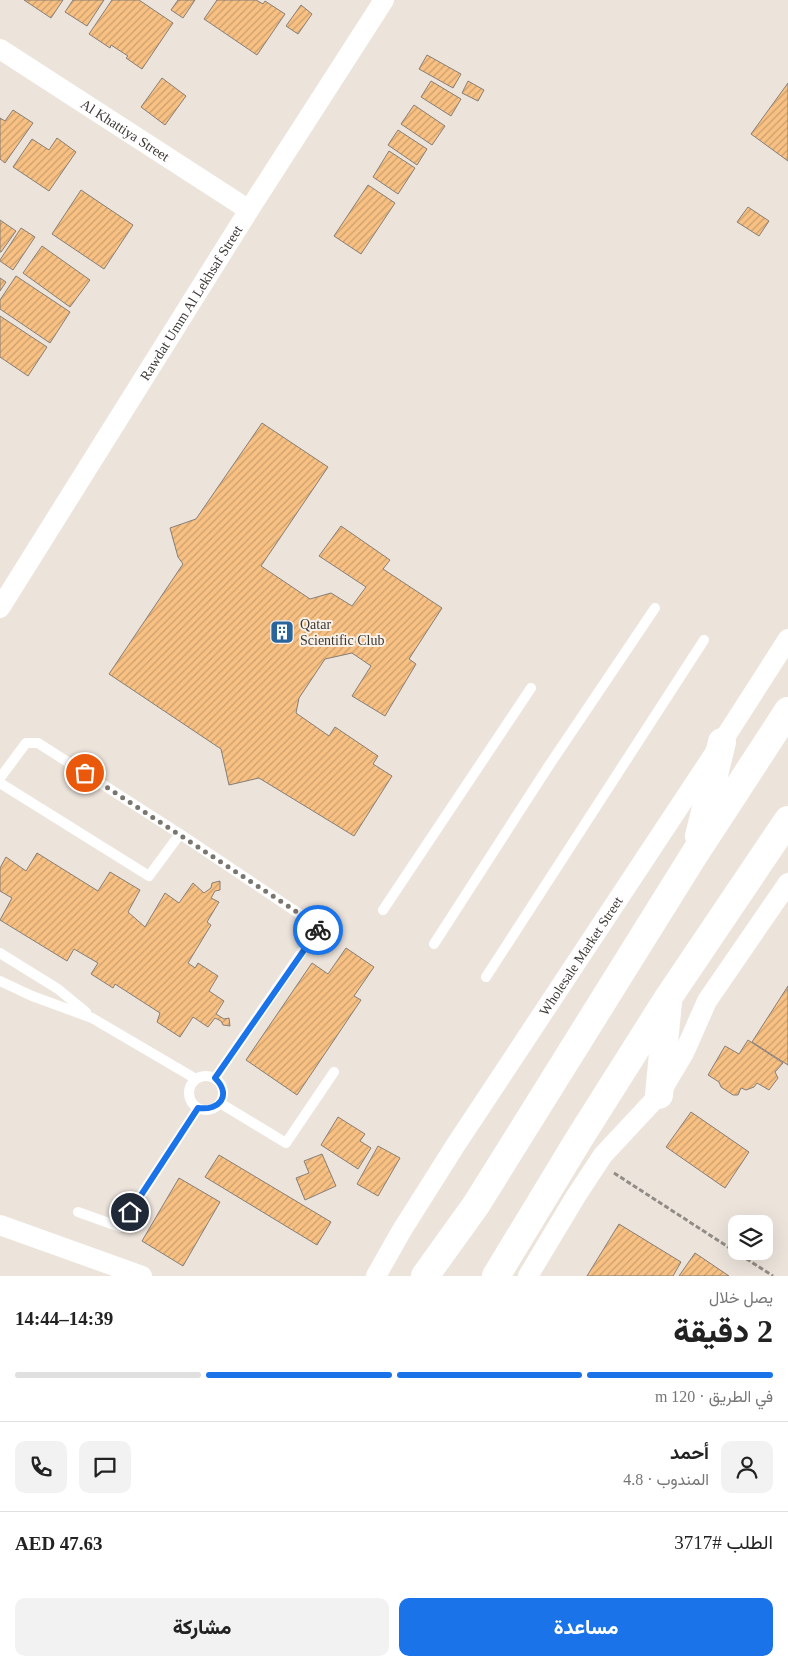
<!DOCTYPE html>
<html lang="ar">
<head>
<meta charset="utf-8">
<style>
  body { margin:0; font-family:"Times New Roman",Vazirmatn,serif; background:#f2f2f2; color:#222; direction:rtl; height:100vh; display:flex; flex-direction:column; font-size:19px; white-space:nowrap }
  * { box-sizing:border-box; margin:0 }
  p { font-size:16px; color:#767676 }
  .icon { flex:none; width:28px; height:28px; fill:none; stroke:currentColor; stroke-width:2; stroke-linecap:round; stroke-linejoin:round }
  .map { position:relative; height:1276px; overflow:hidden; direction:ltr }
  .drawer { display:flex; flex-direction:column; background:#fff; flex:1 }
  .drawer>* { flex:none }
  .buttons { position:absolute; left:728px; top:1215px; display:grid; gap:10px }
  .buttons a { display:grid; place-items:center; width:45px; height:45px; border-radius:10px; background:#fff; box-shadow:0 5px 20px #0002; font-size:25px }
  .pin { position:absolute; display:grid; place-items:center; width:42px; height:42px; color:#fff; margin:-21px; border:2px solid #fff; border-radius:50%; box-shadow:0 1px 5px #0007 }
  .courier { position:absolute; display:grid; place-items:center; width:50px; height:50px; margin:-25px; border:4px solid #1a73e8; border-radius:50%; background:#fff; color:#222; box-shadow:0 1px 6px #0007 }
  .overview em { font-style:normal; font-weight:800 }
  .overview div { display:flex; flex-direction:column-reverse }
  .overview { display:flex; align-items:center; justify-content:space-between; height:85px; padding:0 15px }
  h1 { font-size:32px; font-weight:800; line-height:38px }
  .bar { display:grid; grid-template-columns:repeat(4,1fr); gap:8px 5px; align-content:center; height:60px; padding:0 15px }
  .bar i { height:6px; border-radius:4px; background:#e0e0e0 }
  .bar .current { background:#1a73e8 }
  .bar p { grid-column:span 4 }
  .line { display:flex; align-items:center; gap:12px; padding:0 15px; border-top:1px solid #e0e0e0 }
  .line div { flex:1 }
  .round { display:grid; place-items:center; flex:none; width:52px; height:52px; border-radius:10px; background:#f2f2f2 }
  .primary-button { display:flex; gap:10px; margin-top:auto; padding:10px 15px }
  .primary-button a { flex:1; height:58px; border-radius:10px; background:#1a73e8; color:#fff; font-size:20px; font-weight:800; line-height:58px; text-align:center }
  .primary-button a+a { background:#f2f2f2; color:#222 }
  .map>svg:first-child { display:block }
  .building { fill:url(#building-hatch); stroke:#867e77 }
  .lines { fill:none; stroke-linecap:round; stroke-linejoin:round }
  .path { stroke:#928c86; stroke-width:3; stroke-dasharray:5 2.5; stroke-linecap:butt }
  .service { stroke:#fff; stroke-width:10 }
  .minor { stroke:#fff; stroke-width:20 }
  .secondary { stroke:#fff; stroke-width:28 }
  .done { stroke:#7a756f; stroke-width:5; stroke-dasharray:0 9 }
  .route { stroke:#1a73e8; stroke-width:6 }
  .labels { text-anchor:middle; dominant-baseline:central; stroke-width:4; stroke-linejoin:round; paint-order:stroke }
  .street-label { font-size:14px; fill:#3c3935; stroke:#f9f1e8 }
  .poi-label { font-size:14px; fill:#3c3935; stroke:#f9f1e8; text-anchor:start }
</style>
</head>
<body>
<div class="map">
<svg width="788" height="1276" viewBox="0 0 788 1276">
  <defs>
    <pattern id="building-hatch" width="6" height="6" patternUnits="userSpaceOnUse" patternTransform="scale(1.25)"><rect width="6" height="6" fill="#f8c183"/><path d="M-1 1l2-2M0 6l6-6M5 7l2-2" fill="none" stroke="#ca9e6c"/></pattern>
  </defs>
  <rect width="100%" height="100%" fill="#ece4db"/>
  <path class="building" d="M 24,0 L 63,0 L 51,18 Z
    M 73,0 L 104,0 L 87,26 L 65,12 Z
    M 112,0 L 139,0 L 173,23 L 142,69 L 126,58 L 128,56 L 111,45 L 110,48 L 89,34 Z
    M 178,0 L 195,0 L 183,18 L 171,10 Z
    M 217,0 L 256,0 L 263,4 L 265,1 L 285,14 L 257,55 L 204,19 Z
    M 301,5 L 312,14 L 298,34 L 286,26 Z
    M 427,55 L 461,74 L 453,88 L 419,69 Z
    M 162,78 L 186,96 L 165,125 L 141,107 Z
    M 431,81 L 461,99 L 451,116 L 421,97 Z
    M 468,81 L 484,90 L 478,101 L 462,93 Z
    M 788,83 L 788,161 L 751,134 Z
    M 414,105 L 445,126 L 432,145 L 401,124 Z
    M 13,110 L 33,123 L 5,163 L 0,159 L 0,118 L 5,121 Z
    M 398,130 L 427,149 L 417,165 L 388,145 Z
    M 57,138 L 76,152 L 49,191 L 13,167 L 32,139 L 49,150 Z
    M 389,151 L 415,168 L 398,194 L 373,177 Z
    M 368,185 L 395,203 L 361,254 L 334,236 Z
    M 81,190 L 133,225 L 104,269 L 52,234 Z
    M 748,207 L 769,221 L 759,236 L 737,222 Z
    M 0,220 L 16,231 L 1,252 L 0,252 Z
    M 21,228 L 35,237 L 13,270 L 0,261 L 0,260 Z
    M 42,246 L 90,280 L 70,307 L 23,273 Z
    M 16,276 L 70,312 L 50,343 L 0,309 L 0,300 Z
    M 0,278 L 6,282 L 0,291 Z
    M 0,316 L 47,347 L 28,376 L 0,357 Z
    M 262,423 L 328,467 L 261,566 L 310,599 L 331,593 L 352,606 L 366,587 L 319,556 L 341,526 L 390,560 L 383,569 L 442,608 L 409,659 L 416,664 L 385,716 L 352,696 L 371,666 L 352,653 L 325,659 L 299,698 L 296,713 L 329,736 L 335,727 L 378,756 L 373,764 L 392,776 L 354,836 L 259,778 L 229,785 L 221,749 L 109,674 L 183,564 L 178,557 L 170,528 L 196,519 Z
    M 37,853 L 98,891 L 110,872 L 140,890 L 128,912 L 145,927 L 165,893 L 179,903 L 193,883 L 204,893 L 211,888 L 212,883 L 220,881 L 220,890 L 215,891 L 211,898 L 219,902 L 207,922 L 211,925 L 188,963 L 195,968 L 198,963 L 218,976 L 209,991 L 224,1001 L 216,1014 L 224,1019 L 229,1018 L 230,1026 L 223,1025 L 221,1021 L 215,1018 L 208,1027 L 193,1017 L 180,1037 L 157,1022 L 160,1013 L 115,984 L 113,988 L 91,974 L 98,963 L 74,949 L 67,961 L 0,920 L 12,898 L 0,891 L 0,868 L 6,857 L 26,871 Z
    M 346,948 L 374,967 L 354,996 L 361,1000 L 297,1095 L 246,1060 L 312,963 L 328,974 Z
    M 788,986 L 788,1065 L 752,1042 Z
    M 748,1040 L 783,1063 L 775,1072 L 778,1078 L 769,1090 L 757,1083 L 754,1087 L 746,1090 L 741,1088 L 738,1095 L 733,1095 L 721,1087 L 719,1082 L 708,1075 L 725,1046 L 739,1054 Z
    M 691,1112 L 749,1152 L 725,1188 L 666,1147 Z
    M 338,1117 L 365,1134 L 360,1141 L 371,1148 L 358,1169 L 321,1145 Z
    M 378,1146 L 400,1158 L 378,1196 L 357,1184 Z
    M 322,1154 L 336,1186 L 305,1200 L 296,1178 L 309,1173 L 304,1161 Z
    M 219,1155 L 331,1222 L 317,1245 L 205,1177 Z
    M 179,1178 L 220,1202 L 183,1266 L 142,1241 Z
    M 619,1224 L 681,1262 L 673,1276 L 587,1276 Z
    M 695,1253 L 729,1276 L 679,1276 Z"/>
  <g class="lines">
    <path class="path" d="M 614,1173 L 773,1276"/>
    <path class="service" d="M 0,778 L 26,743 L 38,743 L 180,834 L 319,927 L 215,1078
      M 0,783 L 149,876 L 180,834
      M 383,910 L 531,688
      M 434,944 L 548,767 L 655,608
      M 0,953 L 58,989 L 86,1012
      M 486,977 L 704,640
      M 0,981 L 32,996 L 92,1018 L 196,1079
      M189 1093a17 17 0 1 1 34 0a17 17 0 1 1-34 0Z
      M 220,1103 L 286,1143 L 334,1072
      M 78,1212 L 120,1227 L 198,1108"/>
    <g class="minor">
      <path id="s1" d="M 0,49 L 249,210"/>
      <path id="s2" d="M 0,608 L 249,210 L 384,0"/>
      <path d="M 0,1225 L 142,1276"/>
      <path id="s3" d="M 376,1276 L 402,1230 L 455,1146 L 722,742 L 788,639"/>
      <path d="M 528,1276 L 576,1196 L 603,1155 L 659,1095 L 684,1053 L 707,1001 L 788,883"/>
    </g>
    <path class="secondary" d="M 699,836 L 722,742
      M 659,1095 L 668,1002
      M 425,1276 L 476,1205 L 694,855 L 788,711
      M 496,1276 L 579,1139 L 668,998 L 788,820"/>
  </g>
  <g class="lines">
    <path class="done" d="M 85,773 L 288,906 L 319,927 L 318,930"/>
    <path class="route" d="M 130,1212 L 198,1108 C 220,1111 232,1095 215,1078 L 318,930"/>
  </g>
  <defs>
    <g id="building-square" transform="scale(1.25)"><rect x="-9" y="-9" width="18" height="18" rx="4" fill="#29659d" stroke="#f9f1e8"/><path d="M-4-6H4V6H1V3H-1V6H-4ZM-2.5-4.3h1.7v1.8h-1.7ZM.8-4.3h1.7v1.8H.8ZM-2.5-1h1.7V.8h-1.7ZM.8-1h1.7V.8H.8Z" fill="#fff"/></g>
  </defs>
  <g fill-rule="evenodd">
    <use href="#building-square" x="282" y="632"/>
  </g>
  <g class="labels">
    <g class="street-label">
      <text stroke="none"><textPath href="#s1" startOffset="149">Al Khattiya Street</textPath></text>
      <text stroke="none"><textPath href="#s2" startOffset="360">Rawdat Umm Al Lekhsaf Street</textPath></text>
      <text stroke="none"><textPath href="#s3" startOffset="380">Wholesale Market Street</textPath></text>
    </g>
    <g class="poi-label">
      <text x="300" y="624">Qatar<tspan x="300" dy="16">Scientific Club</tspan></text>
    </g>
  </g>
</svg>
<div class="buttons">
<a><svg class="icon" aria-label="layers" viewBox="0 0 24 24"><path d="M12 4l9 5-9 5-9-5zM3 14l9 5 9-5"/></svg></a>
</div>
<div class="pin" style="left:85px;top:773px;background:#ea580c"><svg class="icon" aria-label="bag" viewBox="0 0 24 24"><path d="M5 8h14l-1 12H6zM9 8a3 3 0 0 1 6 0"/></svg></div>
<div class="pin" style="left:130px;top:1212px;background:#1f2937"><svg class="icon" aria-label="home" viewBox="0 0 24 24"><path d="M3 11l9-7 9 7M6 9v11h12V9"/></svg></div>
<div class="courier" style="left:318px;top:930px"><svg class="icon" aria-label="bike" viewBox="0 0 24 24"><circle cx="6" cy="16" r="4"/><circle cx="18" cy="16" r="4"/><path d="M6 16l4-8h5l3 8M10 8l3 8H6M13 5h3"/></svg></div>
</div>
<section class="drawer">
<div class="overview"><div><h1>2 دقيقة</h1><p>يصل خلال</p></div><em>14:39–14:44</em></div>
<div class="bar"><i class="current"></i><i class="current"></i><i class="current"></i><i></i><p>في الطريق · 120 m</p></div>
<div class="line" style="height:90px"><a class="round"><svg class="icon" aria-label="person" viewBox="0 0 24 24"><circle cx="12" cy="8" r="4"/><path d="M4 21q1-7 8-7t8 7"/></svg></a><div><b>أحمد</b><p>المندوب · 4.8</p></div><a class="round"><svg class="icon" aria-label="chat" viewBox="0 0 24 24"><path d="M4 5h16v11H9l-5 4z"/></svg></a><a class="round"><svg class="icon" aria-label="phone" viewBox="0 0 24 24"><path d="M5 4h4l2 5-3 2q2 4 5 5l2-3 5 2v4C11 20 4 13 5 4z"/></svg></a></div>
<div class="line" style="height:65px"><div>الطلب #3717</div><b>AED 47.63</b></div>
<div class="primary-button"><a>مساعدة</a><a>مشاركة</a></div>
</section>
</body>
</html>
